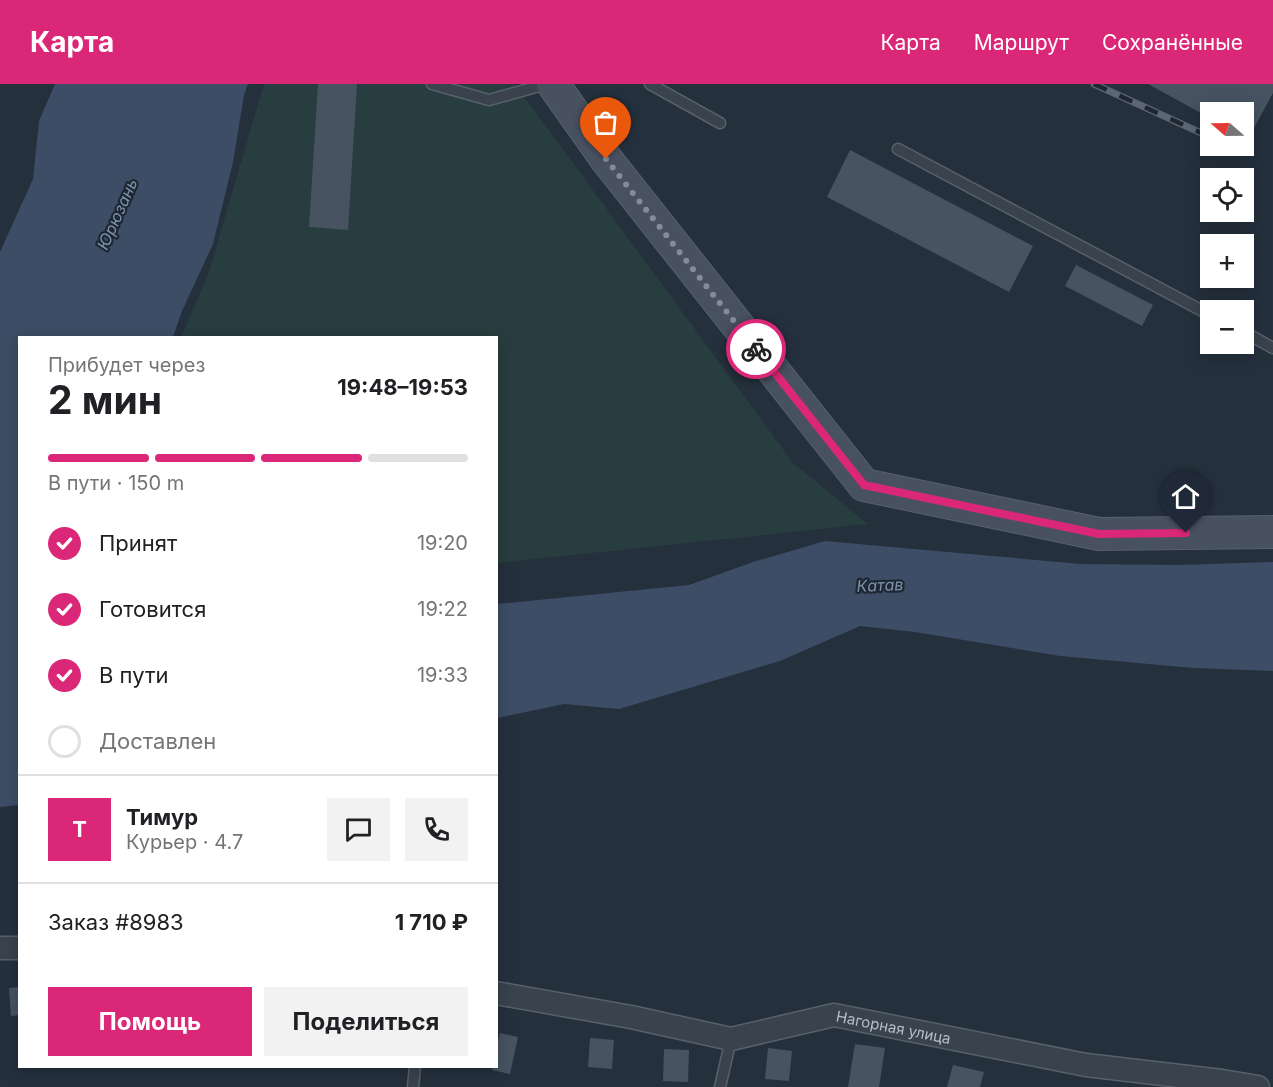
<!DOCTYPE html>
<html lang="ru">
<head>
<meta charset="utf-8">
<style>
  body { margin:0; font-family:Inter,sans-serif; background:#f2f2f2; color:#202124; height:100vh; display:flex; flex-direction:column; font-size:22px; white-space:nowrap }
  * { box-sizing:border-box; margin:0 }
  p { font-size:20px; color:#757577 }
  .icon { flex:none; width:33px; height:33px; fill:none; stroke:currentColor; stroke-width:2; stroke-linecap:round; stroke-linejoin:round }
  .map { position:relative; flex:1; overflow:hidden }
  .sheet { position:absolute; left:18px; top:252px; width:480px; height:732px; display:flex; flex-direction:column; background:#fff; border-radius:0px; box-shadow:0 3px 15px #0003 }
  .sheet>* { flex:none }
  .needle { width:39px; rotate:290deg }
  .controls { position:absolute; left:1200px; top:18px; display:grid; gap:12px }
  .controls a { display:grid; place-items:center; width:54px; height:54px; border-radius:0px; background:#fff; box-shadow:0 3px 15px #0003; font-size:30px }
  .pin { position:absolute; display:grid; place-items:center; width:51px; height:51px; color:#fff; margin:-62px -26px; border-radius:50% 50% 50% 0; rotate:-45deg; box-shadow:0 0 6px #0007 }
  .pin .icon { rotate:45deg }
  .courier { position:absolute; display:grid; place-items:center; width:60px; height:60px; margin:-30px; border:4px solid #db2777; border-radius:50%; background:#fff; color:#222; box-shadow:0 2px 8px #0007 }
  .summary em { font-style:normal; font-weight:700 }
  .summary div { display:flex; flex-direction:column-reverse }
  .summary { display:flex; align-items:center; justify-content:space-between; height:102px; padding:0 30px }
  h1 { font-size:39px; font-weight:700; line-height:45px }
  .bar { display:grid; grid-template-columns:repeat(4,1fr); gap:9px 6px; align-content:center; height:72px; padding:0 30px }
  .bar i { height:8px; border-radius:4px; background:#e0e0e0 }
  .bar .active { background:#db2777 }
  .bar p { grid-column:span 4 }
  .line { display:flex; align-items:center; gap:15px; padding:0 30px; border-top:2px solid #e0e0e0 }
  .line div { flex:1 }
  .round { display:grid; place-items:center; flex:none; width:63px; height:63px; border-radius:0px; background:#f2f2f2 }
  ol { padding:0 30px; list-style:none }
  li { display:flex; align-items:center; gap:18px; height:66px }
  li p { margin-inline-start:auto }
  li .icon { padding:6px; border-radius:50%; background:#db2777; color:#fff; stroke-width:4 }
  li:last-child { color:#757577 }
  li i { width:33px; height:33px; border:3px solid #e0e0e0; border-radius:50% }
  .button { display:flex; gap:12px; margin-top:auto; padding:12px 30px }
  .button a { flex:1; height:69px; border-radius:0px; background:#db2777; color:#fff; font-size:24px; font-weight:700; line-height:69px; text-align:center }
  .button a+a { background:#f2f2f2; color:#202124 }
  header { display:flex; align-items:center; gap:36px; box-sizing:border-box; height:84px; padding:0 30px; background:#db2777; color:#fff }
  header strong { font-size:28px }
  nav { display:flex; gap:33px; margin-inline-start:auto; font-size:21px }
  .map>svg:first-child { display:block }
  .green { fill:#283d3f }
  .water { fill:#3c4d65 }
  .building { fill:#475361 }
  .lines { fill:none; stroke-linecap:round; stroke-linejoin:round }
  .lane-casing { stroke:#57606b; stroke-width:13 }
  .street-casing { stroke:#57606b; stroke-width:25 }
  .secondary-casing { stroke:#57606b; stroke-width:34 }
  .lane { stroke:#39424d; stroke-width:10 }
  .street { stroke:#39424d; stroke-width:22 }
  .secondary { stroke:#485160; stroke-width:32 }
  .rail-casing { stroke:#5c6674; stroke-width:7 }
  .rail { stroke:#1e2732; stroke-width:4.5; stroke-dasharray:14; stroke-linecap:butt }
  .done { stroke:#838c97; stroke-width:6; stroke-dasharray:0 10.8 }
  .route { stroke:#db2777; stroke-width:8 }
  .labels { text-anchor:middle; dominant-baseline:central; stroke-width:4.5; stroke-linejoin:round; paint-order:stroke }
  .street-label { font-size:15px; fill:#b5bdc8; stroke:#1e2732 }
  .water-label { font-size:16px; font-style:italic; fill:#7e93ae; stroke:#1e2732 }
</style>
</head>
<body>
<header>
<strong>Карта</strong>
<nav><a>Карта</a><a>Маршрут</a><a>Сохранённые</a></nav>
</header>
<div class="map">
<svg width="1273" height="1003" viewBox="0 0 1273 1003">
  <rect width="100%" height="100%" fill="#25303d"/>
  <path class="green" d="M 264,0 L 515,0 L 793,379 L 868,440 L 497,479 L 496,254 L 181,254 L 209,188 Z"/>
  <path class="water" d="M 55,0 L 248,0 L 244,11 L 233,78 L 213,160 L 182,227 L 173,253 L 20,254 L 20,721 L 0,723 L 0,168 L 33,95 L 39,37 Z
    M 825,457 L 1081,480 L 1178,481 L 1273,478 L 1273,587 L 1193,584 L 1060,572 L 915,548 L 860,542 L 780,577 L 619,625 L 564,620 L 497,634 L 497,520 L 689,501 L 753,478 Z"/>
  <path class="building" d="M 318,0 L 357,0 L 348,146 L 309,143 Z
    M 1148,0 L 1273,0 L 1273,9 L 1248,55 L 1244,52 L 1244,28 L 1210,28 L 1210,34 Z
    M 850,66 L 1033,162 L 1009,208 L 827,113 Z
    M 1076,181 L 1153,221 L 1142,242 L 1065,202 Z
    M 20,903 L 20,931 L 11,932 L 9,904 Z
    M 500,949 L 518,953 L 510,990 L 492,986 L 493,982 L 496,982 L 496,965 Z
    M 590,954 L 614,956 L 612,985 L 588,983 Z
    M 855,960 L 885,964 L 879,1003 L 848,1003 Z
    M 768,964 L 792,967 L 789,997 L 765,995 Z
    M 664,965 L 689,966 L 688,998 L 663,997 Z
    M 953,981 L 984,988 L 980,1003 L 947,1003 Z"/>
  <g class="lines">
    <g class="lane-casing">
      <path id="lane" d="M 432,0 L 489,16 L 547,0
        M 650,0 L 720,39
        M 898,65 L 1210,231
        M 1244,248 L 1273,264
        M 413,1003 L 415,982
        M 720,1003 L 731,955"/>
    </g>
    <g class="street-casing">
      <g id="street">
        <path d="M 0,864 L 20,864"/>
        <path id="s1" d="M 496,909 L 631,933 L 731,955 L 834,931 L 1086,981 L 1222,997 L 1258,1003"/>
      </g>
    </g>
    <g class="secondary-casing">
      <path id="secondary" d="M 553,0 L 606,75 L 864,401 L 1099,450 L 1273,448"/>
    </g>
    <use href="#lane" class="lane"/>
    <use href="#street" class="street"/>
    <use href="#secondary" class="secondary"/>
    <g class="rail-casing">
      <path id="rail" d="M 1094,0 L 1210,53
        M 1230,62 L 1237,65"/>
    </g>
    <use href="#rail" class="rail"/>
  </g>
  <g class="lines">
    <path class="done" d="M 606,75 L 756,265"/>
    <path class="route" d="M 756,265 L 864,401 L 1099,450 L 1186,449"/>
  </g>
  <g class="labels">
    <g class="street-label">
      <text stroke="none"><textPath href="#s1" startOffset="406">Нагорная улица</textPath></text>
    </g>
    <g class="water-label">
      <text transform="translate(117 130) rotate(-66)">Юрюзань</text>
      <text transform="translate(880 501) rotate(-2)">Катав</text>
    </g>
  </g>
</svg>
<div class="controls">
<a><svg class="needle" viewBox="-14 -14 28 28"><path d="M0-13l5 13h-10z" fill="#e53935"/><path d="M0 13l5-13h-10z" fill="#757577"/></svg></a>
<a><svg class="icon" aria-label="locate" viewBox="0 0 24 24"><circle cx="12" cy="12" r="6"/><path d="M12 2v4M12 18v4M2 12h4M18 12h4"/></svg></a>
<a>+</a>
<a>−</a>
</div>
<div class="pin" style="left:606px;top:75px;background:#ea580c"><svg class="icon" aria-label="bag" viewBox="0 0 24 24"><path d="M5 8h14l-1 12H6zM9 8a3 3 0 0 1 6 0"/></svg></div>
<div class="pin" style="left:1186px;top:449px;background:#1f2937"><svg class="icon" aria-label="home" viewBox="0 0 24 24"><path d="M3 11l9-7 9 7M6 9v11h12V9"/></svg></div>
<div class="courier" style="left:756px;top:265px"><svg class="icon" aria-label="bike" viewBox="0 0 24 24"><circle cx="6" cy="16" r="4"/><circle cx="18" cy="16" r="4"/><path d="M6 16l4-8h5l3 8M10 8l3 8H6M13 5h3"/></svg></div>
<section class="sheet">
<div class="summary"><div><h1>2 мин</h1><p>Прибудет через</p></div><em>19:48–19:53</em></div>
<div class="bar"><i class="active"></i><i class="active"></i><i class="active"></i><i></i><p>В пути · 150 m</p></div>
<ol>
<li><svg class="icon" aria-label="check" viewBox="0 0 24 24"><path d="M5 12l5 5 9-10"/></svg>Принят<p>19:20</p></li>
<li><svg class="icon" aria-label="check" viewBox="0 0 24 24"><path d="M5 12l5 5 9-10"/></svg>Готовится<p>19:22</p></li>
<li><svg class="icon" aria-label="check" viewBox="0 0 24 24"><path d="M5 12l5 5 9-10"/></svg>В пути<p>19:33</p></li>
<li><i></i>Доставлен</li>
</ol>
<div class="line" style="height:108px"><b class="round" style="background:#db2777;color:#fff">Т</b><div><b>Тимур</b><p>Курьер · 4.7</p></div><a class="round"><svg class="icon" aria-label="chat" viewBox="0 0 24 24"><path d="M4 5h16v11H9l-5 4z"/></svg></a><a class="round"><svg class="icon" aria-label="phone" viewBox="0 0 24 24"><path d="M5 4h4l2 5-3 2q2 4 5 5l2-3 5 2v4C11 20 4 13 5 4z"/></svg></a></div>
<div class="line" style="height:78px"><div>Заказ #8983</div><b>1 710 ₽</b></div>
<div class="button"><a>Помощь</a><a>Поделиться</a></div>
</section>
</div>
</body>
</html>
